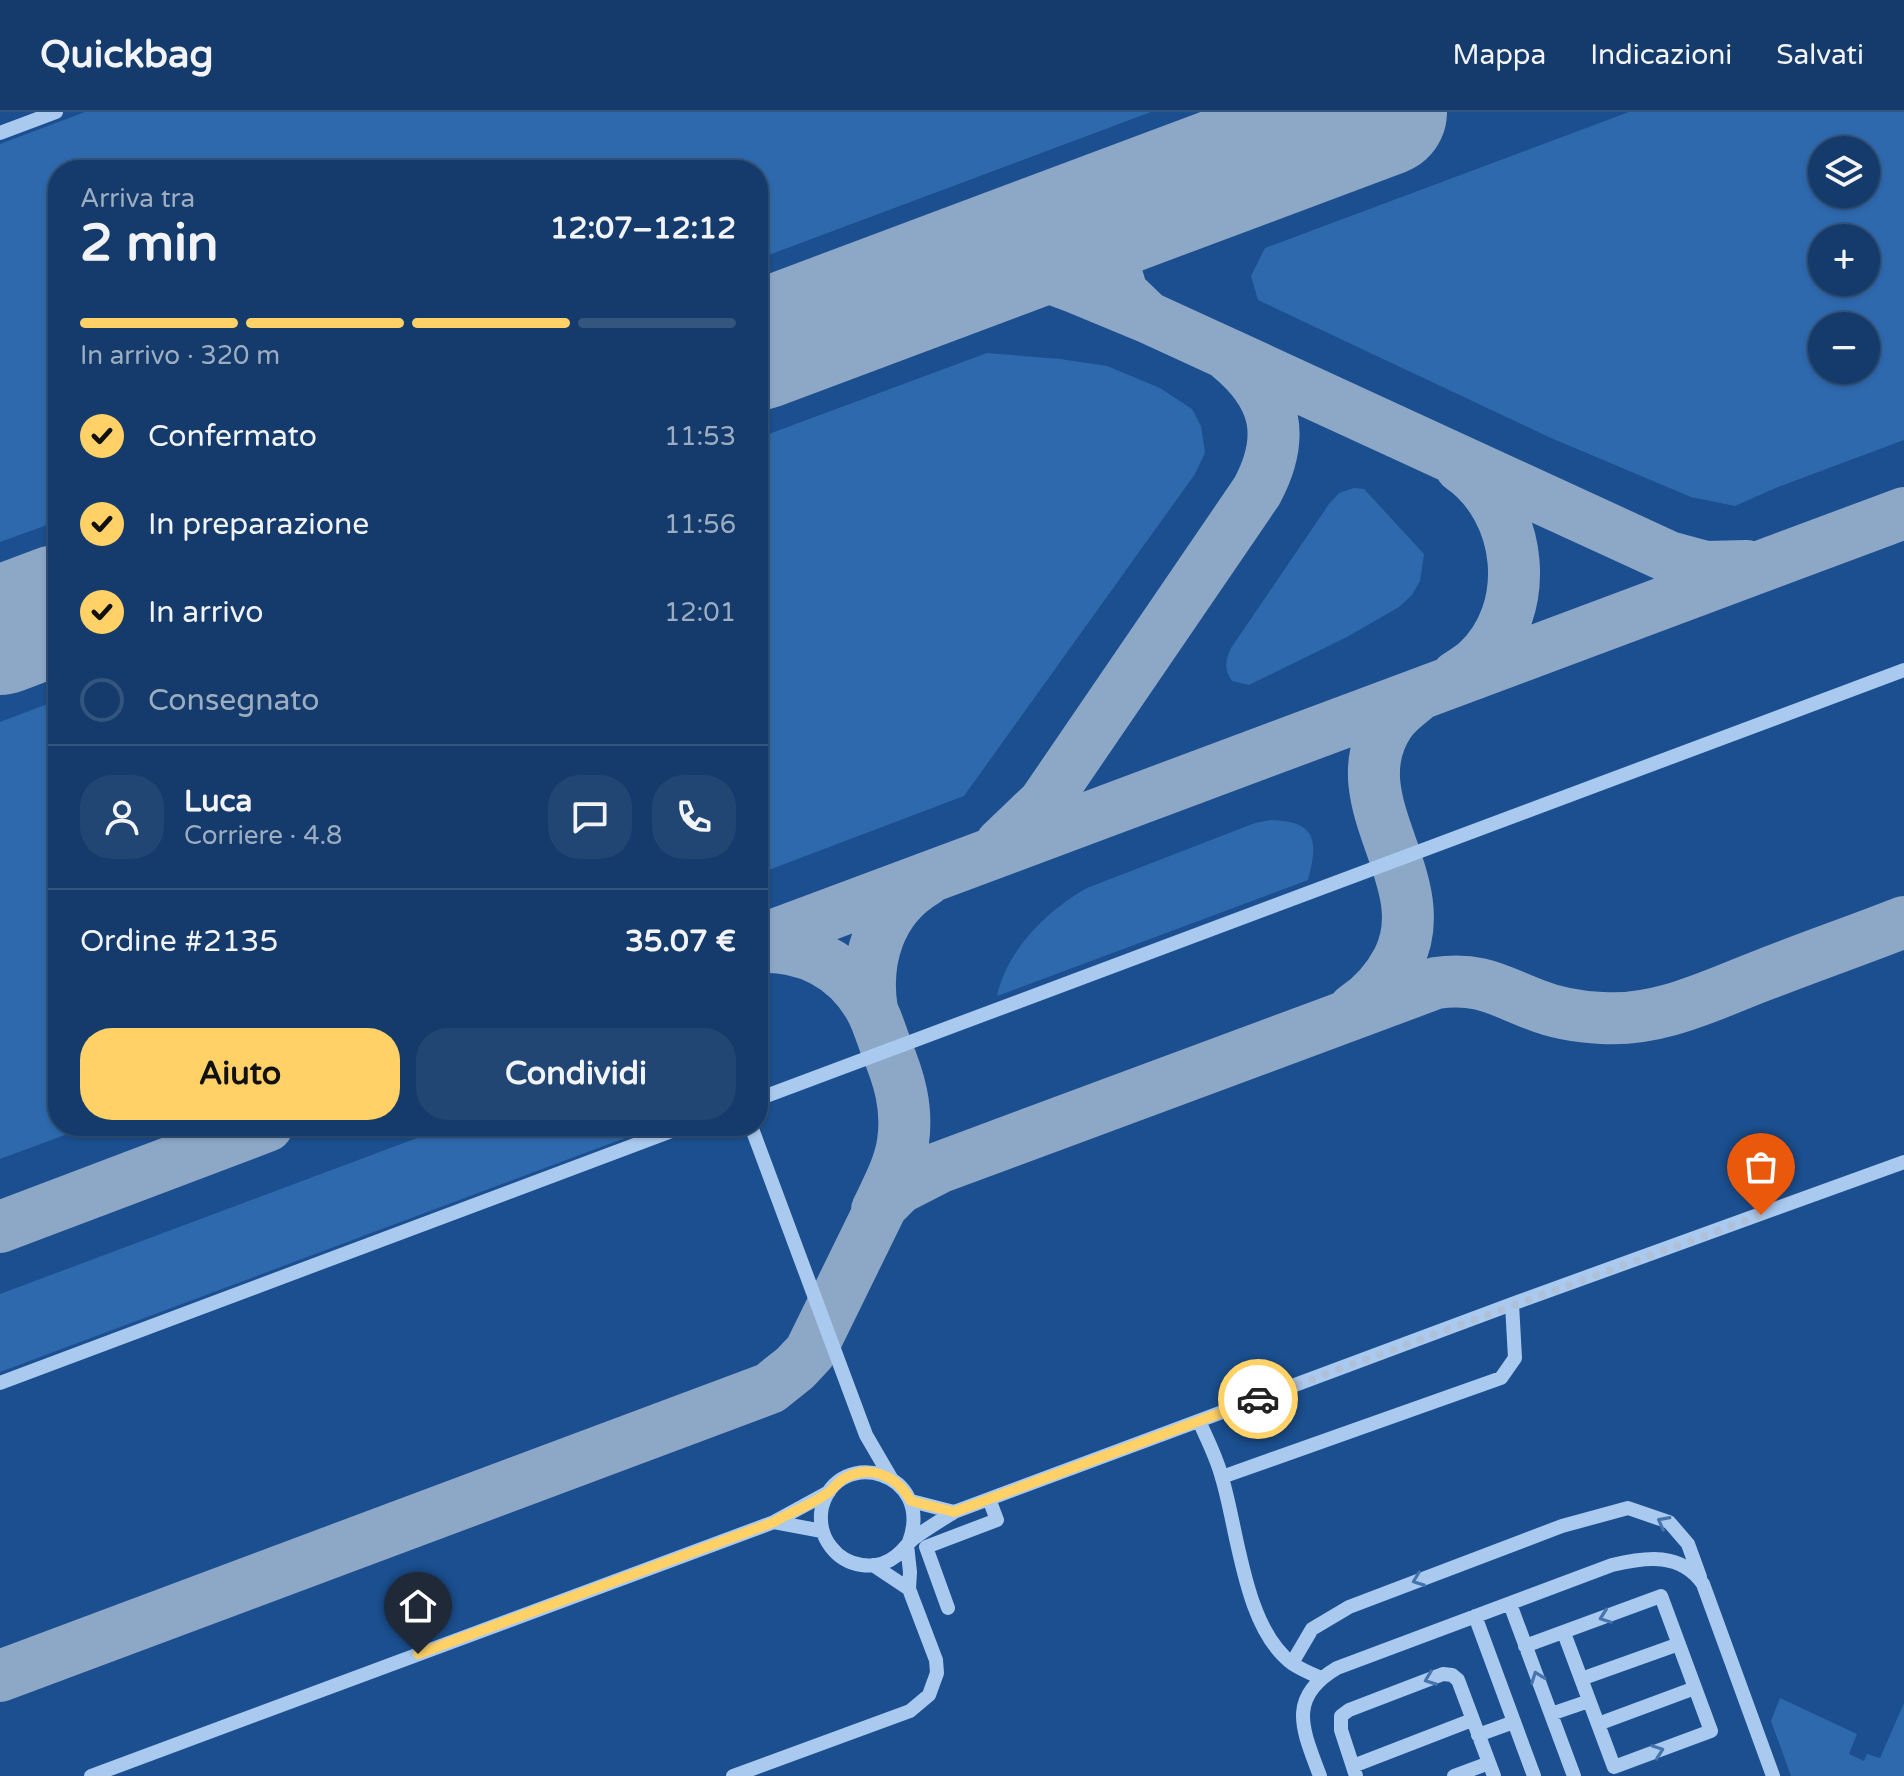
<!DOCTYPE html>
<html lang="it">
<head>
<meta charset="utf-8">
<style>
  body { margin:0; font-family:"Varela Round",sans-serif; background:#214673; color:#f1f3f6; height:100vh; display:flex; flex-direction:column; font-size:30px; white-space:nowrap }
  * { box-sizing:border-box; margin:0 }
  p { font-size:26px; color:#9dadc1 }
  .icon { flex:none; width:44px; height:44px; fill:none; stroke:currentColor; stroke-width:2; stroke-linecap:round; stroke-linejoin:round }
  .map { position:relative; flex:1; overflow:hidden }
  .drawer { position:absolute; left:48px; top:48px; width:720px; height:976px; display:flex; flex-direction:column; background:#143b6b; border-radius:32px; box-shadow:0 2px 6px #0004,0 0 0 2px #33557e }
  .drawer>* { flex:none }
  .fabs { position:absolute; left:1808px; top:24px; display:grid; gap:16px }
  .fabs a { display:grid; place-items:center; width:72px; height:72px; border-radius:50%; background:#143b6b; box-shadow:0 2px 6px #0004,0 0 0 2px #33557e; font-size:40px }
  .pin { position:absolute; display:grid; place-items:center; width:68px; height:68px; color:#fff; margin:-82px -34px; border-radius:50% 50% 50% 0; rotate:-45deg; box-shadow:0 0 8px #0007 }
  .pin .icon { rotate:45deg }
  .courier { position:absolute; display:grid; place-items:center; width:80px; height:80px; margin:-40px; border:6px solid #ffd166; border-radius:50%; background:#fff; color:#222; box-shadow:0 2px 10px #0007 }
  .summary em { font-style:normal; font-weight:700 }
  .summary div { display:flex; flex-direction:column-reverse }
  .summary { display:flex; align-items:center; justify-content:space-between; height:136px; padding:0 32px }
  h1 { font-size:52px; font-weight:700; line-height:60px }
  .bar { display:grid; grid-template-columns:repeat(4,1fr); gap:12px 8px; align-content:center; height:96px; padding:0 32px }
  .bar i { height:10px; border-radius:6px; background:#33557e }
  .bar .current { background:#ffd166 }
  .bar p { grid-column:span 4 }
  .line { display:flex; align-items:center; gap:20px; padding:0 32px; border-top:2px solid #33557e }
  .line div { flex:1 }
  .round { display:grid; place-items:center; flex:none; width:84px; height:84px; border-radius:32px; background:#214673 }
  ol { padding:0 32px; list-style:none }
  li { display:flex; align-items:center; gap:24px; height:88px }
  li p { margin-inline-start:auto }
  li .icon { padding:8px; border-radius:50%; background:#ffd166; color:#111; stroke-width:4 }
  li:last-child { color:#9dadc1 }
  li i { width:44px; height:44px; border:4px solid #33557e; border-radius:50% }
  .cta { display:flex; gap:16px; margin-top:auto; padding:16px 32px }
  .cta a { flex:1; height:92px; border-radius:32px; background:#ffd166; color:#111; font-size:32px; font-weight:700; line-height:92px; text-align:center }
  .cta a+a { background:#214673; color:#f1f3f6 }
  header { display:flex; align-items:center; gap:48px; box-sizing:border-box; height:112px; padding:0 40px; background:#143b6b; border-bottom:2px solid #33557e }
  header strong { font-size:38px }
  nav { display:flex; gap:44px; margin-inline-start:auto; font-size:28px }
  .map>svg:first-child { display:block }
  .green { fill:#2e69ad; fill-rule:evenodd }
  .lines { fill:none; stroke-linecap:round; stroke-linejoin:round }
  .taxiway { stroke:#8da7c7; stroke-width:52 }
  .runway { stroke:#8da7c7; stroke-width:128 }
  .minor { stroke:#a9c9ee; stroke-width:14 }
  .oneway { stroke:#4674ac }
  .done { stroke:#afc1d8; stroke-width:8; stroke-dasharray:0 14.4 }
  .route { stroke:#ffd166; stroke-width:10 }
</style>
</head>
<body>
<header>
<strong>Quickbag</strong>
<nav><a>Mappa</a><a>Indicazioni</a><a>Salvati</a></nav>
</header>
<div class="map">
<svg width="1904" height="1664" viewBox="0 0 1904 1664">
  <rect width="100%" height="100%" fill="#1b4f8f"/>
  <path class="green" d="M 85,0 L 1151,0 L 758,147 L 758,58 L 58,58 L 58,409 L 0,430 L 0,32 Z
    M 1629,0 L 1904,0 L 1904,328 L 1778,375 L 1735,394 L 1691,385 L 1551,326 L 1258,188 L 1251,164 L 1265,136 ZM 1822,38 L 1866,38 L 1866,82 L 1822,82 ZM 1822,126 L 1866,126 L 1866,170 L 1822,170 ZM 1866,214 L 1866,258 L 1822,258 L 1822,214 Z
    M 987,241 L 1060,247 L 1107,254 L 1160,276 L 1192,297 L 1201,314 L 1205,341 L 1195,362 L 964,684 L 758,762 L 758,326 Z
    M 1354,376 L 1364,377 L 1424,442 L 1420,469 L 1412,483 L 1399,495 L 1347,525 L 1249,573 L 1232,569 C 1224,557 1225,549 1231,536 L 1329,392 L 1339,381 Z
    M 58,588 L 58,1014 L 89,1014 L 0,1047 L 0,610 Z
    M 1270,708 C 1316,709 1319,728 1308,768 L 997,884 C 1007,838 1047,798 1087,776 L 1255,711 Z
    M 449,1014 L 657,1014 L 0,1260 L 0,1182 Z
    M 1780,1586 L 1857,1622 L 1849,1642 L 1864,1649 L 1867,1642 L 1880,1646 L 1904,1591 L 1904,1664 L 1791,1664 L 1771,1609 Z"/>
  <g class="lines">
    <path class="taxiway" d="M 937,167 L 978,160 L 1011,160 L 1045,164 L 1077,176 L 1147,205 L 1669,445 L 1706,455 L 1747,454
      M 1147,205 L 1122,181 L 1114,154 L 1119,127 L 1136,103 L 1165,82
      M 1456,565 C 1462,561 1470,556 1476,551 C 1534,498 1523,398 1461,355
      M 1001,732 L 1044,691 L 1257,379 C 1286,325 1277,284 1230,245
      M 758,829 L 1904,401
      M 758,835 C 805,833 846,853 870,895 C 877,907 881,922 886,935 C 899,966 908,995 903,1030 C 900,1053 887,1077 877,1098
      M 1354,897 C 1374,884 1387,869 1398,848 C 1439,768 1337,689 1389,611 C 1397,599 1409,591 1420,582
      M 872,898 C 864,849 879,796 925,769
      M 0,1115 L 267,1014
      M 0,1564 L 770,1276 L 795,1256 L 810,1240 L 882,1093 L 899,1076 L 938,1056 L 1436,871 C 1480,865 1497,878 1536,893 C 1556,901 1579,905 1602,906 C 1660,910 1713,882 1766,862 C 1812,844 1858,828 1904,810"/>
    <path class="runway" d="M 758,234 L 1383,0
      M 0,519 L 58,497"/>
    <path class="minor" d="M 0,21 L 56,0
      M 758,987 L 1904,558
      M 751,1014 L 866,1323 L 891,1366
      M 0,1271 L 685,1014
      M 1199,1309 C 1207,1327 1217,1346 1222,1366 C 1238,1418 1244,1517 1293,1552 C 1302,1558 1312,1562 1321,1566
      M 1222,1365 L 1501,1266 L 1515,1246 L 1512,1192
      M 911,1389 L 954,1400
      M 774,1410 L 822,1419
      M 909,1430 C 935,1360 839,1333 822,1395 C 819,1409 822,1424 831,1435 C 846,1455 876,1460 896,1444 C 903,1439 907,1432 913,1427 C 926,1417 940,1409 954,1400 L 1512,1192 L 1904,1050
      M 873,1453 L 909,1477
      M 1510,1492 L 1574,1664
      M 948,1496 L 926,1435 L 997,1408 L 989,1387
      M 1475,1504 L 1534,1664
      M 1525,1534 L 1661,1484 L 1711,1619 L 1614,1655 L 1564,1521
      M 1292,1551 L 1312,1517 L 1349,1495 L 1562,1414 L 1628,1396 L 1669,1410 L 1688,1432 L 1700,1465
      M 1581,1567 L 1679,1532
      M 1551,1602 L 1589,1589
      M 1598,1612 L 1695,1576
      M 1478,1623 L 1514,1610
      M 1353,1654 L 1472,1608
      M 91,1664 L 774,1410 L 829,1380
      M 733,1664 L 910,1599 L 929,1583 L 937,1561 L 936,1548 L 909,1477 L 910,1460 L 907,1433
      M 1320,1664 C 1303,1618 1286,1586 1337,1556 L 1612,1453 C 1646,1445 1681,1440 1703,1472 L 1773,1664
      M 1356,1664 L 1341,1618 L 1341,1604 L 1349,1598 L 1443,1562 L 1452,1563 L 1458,1568 L 1494,1664
      M 1454,1664 L 1489,1651"/>
  </g>
  <defs><path id="oneway-chevron" d="M-2-3.5L2.5 0L-2 3.5" fill="none" stroke-width="1.6" stroke-linecap="round" stroke-linejoin="round" transform="scale(2)"/></defs>
  <g class="oneway">
    <use href="#oneway-chevron" transform="translate(1663 1410) rotate(-152)"/>
    <use href="#oneway-chevron" transform="translate(1418 1468) rotate(159)"/>
    <use href="#oneway-chevron" transform="translate(1605 1505) rotate(160)"/>
    <use href="#oneway-chevron" transform="translate(1537 1565) rotate(-110)"/>
    <use href="#oneway-chevron" transform="translate(1430 1567) rotate(159)"/>
    <use href="#oneway-chevron" transform="translate(1658 1639) rotate(-20)"/>
  </g>
  <g class="lines">
    <path class="done" d="M 1258,1287 L 1761,1103"/>
    <path class="route" d="M 418,1542 L 774,1410 C 791,1400 813,1392 829,1380 C 834,1376 837,1371 843,1367 C 870,1351 897,1364 911,1389 L 954,1400 L 1258,1287"/>
  </g>
</svg>
<div class="fabs">
<a><svg class="icon" aria-label="layers" viewBox="0 0 24 24"><path d="M12 4l9 5-9 5-9-5zM3 14l9 5 9-5"/></svg></a>
<a>+</a>
<a>−</a>
</div>
<div class="pin" style="left:1761px;top:1103px;background:#ea580c"><svg class="icon" aria-label="bag" viewBox="0 0 24 24"><path d="M5 8h14l-1 12H6zM9 8a3 3 0 0 1 6 0"/></svg></div>
<div class="pin" style="left:418px;top:1542px;background:#1f2937"><svg class="icon" aria-label="home" viewBox="0 0 24 24"><path d="M3 11l9-7 9 7M6 9v11h12V9"/></svg></div>
<div class="courier" style="left:1258px;top:1287px"><svg class="icon" aria-label="car" viewBox="0 0 24 24"><path d="M5 17H2v-5l4-1 3-4h7l3 4 3 1v5h-3M9 17h6M6 11h13"/><circle cx="7" cy="17" r="2"/><circle cx="17" cy="17" r="2"/></svg></div>
<section class="drawer">
<div class="summary"><div><h1>2 min</h1><p>Arriva tra</p></div><em>12:07–12:12</em></div>
<div class="bar"><i class="current"></i><i class="current"></i><i class="current"></i><i></i><p>In arrivo · 320 m</p></div>
<ol>
<li><svg class="icon" aria-label="check" viewBox="0 0 24 24"><path d="M5 12l5 5 9-10"/></svg>Confermato<p>11:53</p></li>
<li><svg class="icon" aria-label="check" viewBox="0 0 24 24"><path d="M5 12l5 5 9-10"/></svg>In preparazione<p>11:56</p></li>
<li><svg class="icon" aria-label="check" viewBox="0 0 24 24"><path d="M5 12l5 5 9-10"/></svg>In arrivo<p>12:01</p></li>
<li><i></i>Consegnato</li>
</ol>
<div class="line" style="height:144px"><a class="round"><svg class="icon" aria-label="person" viewBox="0 0 24 24"><circle cx="12" cy="8" r="4"/><path d="M4 21q1-7 8-7t8 7"/></svg></a><div><b>Luca</b><p>Corriere · 4.8</p></div><a class="round"><svg class="icon" aria-label="chat" viewBox="0 0 24 24"><path d="M4 5h16v11H9l-5 4z"/></svg></a><a class="round"><svg class="icon" aria-label="phone" viewBox="0 0 24 24"><path d="M5 4h4l2 5-3 2q2 4 5 5l2-3 5 2v4C11 20 4 13 5 4z"/></svg></a></div>
<div class="line" style="height:104px"><div>Ordine #2135</div><b>35.07 €</b></div>
<div class="cta"><a>Aiuto</a><a>Condividi</a></div>
</section>
</div>
</body>
</html>
